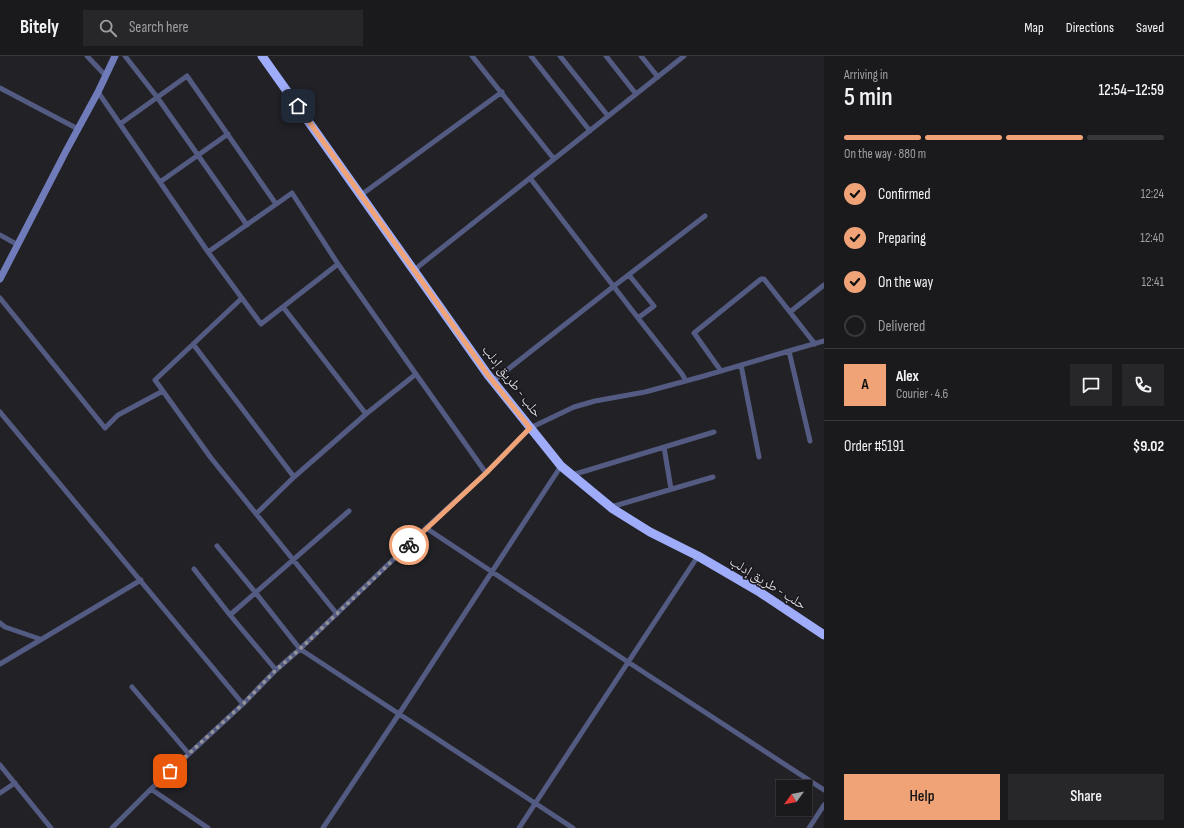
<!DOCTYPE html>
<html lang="en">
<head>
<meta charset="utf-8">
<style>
  body { margin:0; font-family:"Sofia Sans Condensed","Noto Naskh Arabic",sans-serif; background:#272629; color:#f1f3f6; height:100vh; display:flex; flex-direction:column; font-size:15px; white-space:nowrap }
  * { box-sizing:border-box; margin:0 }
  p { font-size:13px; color:#9fa0a3 }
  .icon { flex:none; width:22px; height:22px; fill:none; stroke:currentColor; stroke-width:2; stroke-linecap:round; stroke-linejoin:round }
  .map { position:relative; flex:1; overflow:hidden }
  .sheet { display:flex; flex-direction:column; background:#1a191c; width:360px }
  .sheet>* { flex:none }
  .needle { width:26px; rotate:237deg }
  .controls { position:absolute; left:776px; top:724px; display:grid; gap:8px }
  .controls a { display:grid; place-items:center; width:36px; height:36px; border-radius:0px; background:#1a191c; box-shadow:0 1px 3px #0004,0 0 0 1px #38383b; font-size:20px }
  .pin { position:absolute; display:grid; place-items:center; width:34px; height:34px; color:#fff; margin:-17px; border-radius:8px; box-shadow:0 2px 6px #0006 }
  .courier { position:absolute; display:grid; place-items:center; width:40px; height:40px; margin:-20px; border:3px solid #efa377; border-radius:50%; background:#fff; color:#222; box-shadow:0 1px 5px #0007 }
  .head em { font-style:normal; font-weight:600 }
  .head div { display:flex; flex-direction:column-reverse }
  .head { display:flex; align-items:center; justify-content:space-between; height:68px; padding:0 20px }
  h1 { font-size:26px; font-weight:600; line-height:30px }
  .bar { display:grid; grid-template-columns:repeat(4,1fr); gap:6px 4px; align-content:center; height:48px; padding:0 20px }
  .bar i { height:5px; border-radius:3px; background:#38383b }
  .bar .current { background:#efa377 }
  .bar p { grid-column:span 4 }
  .line { display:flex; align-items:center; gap:10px; padding:0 20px; border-top:1px solid #38383b }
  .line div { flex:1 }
  .round { display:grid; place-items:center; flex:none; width:42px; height:42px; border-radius:0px; background:#272629 }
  ol { padding:0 20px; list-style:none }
  li { display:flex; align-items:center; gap:12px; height:44px }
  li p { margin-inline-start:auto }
  li .icon { padding:4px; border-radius:50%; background:#efa377; color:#111; stroke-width:4 }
  li:last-child { color:#9fa0a3 }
  li i { width:22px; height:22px; border:2px solid #38383b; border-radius:50% }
  .cta { display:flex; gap:8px; margin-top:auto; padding:8px 20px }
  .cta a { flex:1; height:46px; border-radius:0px; background:#efa377; color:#111; font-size:16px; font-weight:600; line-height:46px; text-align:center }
  .cta a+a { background:#272629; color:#f1f3f6 }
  header { display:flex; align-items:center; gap:24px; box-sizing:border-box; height:56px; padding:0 20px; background:#1a191c; border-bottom:1px solid #38383b }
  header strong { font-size:19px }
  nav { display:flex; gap:22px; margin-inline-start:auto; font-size:14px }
  .search { width:280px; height:36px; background:#272629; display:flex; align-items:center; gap:10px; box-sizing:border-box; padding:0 14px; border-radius:0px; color:#9fa0a3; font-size:15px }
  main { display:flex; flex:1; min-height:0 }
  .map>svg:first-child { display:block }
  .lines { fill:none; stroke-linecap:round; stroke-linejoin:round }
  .street { stroke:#545b82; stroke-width:5 }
  .secondary { stroke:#707bba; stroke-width:7 }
  .highway { stroke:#9eacfa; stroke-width:9 }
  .done { stroke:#949398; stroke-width:4; stroke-dasharray:0 7.2 }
  .route { stroke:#efa377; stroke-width:5 }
  .labels { text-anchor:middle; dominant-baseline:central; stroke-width:3; stroke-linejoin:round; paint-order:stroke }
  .street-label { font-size:14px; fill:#d2d1d5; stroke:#19171d }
</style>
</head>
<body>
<header>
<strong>Bitely</strong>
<div class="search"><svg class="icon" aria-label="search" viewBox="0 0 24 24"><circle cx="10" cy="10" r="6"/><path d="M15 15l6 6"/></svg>Search here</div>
<nav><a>Map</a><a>Directions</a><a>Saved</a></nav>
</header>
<main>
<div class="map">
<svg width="824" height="772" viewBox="0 0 824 772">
  <rect width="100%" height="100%" fill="#222126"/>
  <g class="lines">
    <path class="street" d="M 87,0 L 105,19
      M 125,0 L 157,41 L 247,169
      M 472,0 L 554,103
      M 531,0 L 590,75
      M 560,0 L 608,60
      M 606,0 L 636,38
      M 641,0 L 658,21
      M 0,32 L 78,73
      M 98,36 L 208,196 L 261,268 L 338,208
      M 120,68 L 187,20 L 276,148
      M 530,122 L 638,262
      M 160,126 L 228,78
      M 361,139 L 502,36
      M 0,179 L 18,189
      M 208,196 L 292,137 L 338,208 L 486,417
      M 415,215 L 419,210 L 684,0
      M 629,219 L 654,250 L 638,262 L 682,318 L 686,325
      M 0,242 L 105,372 L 118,359 L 163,335
      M 242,242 L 155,324 L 211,402 L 337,558
      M 283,251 L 366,358
      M 790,256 L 824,229
      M 193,288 L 294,421 L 366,358 L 416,318
      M 789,295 L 810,385
      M 741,309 L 759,401
      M 721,315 L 694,277 L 761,223 L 764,223 L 815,288
      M 493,325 L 614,230 L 705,160
      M 0,356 L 243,648
      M 664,391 L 671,433
      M 572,419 L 714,376
      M 611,451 L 713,421
      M 256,458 L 294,421
      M 426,472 L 628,606 L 824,734
      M 217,490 L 255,536 L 300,593 L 573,772
      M 194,513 L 230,559 L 276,614
      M 230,559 L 349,455
      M 0,567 L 5,571 L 40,583
      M 0,608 L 141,524
      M 132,631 L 189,698
      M 0,709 L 51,772
      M 151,733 L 208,772
      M 0,737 L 15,727
      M 112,772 L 151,733 L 243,648 L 276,614 L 300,593 L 426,472 L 486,417 L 530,372 L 574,351 L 595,345 L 645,336 L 704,320 L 789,295 L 824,285
      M 323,772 L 399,658 L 561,410
      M 519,772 L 698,500
      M 809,772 L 824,749"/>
    <path class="secondary" d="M 0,223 L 66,95 L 98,36 L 115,0"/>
    <path class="highway" d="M 262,0 L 488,319 L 561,410 L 613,453 L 650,476 L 698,500 L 758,535 L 824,579"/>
  </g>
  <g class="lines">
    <path class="done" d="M 170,715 L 243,648 L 276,614 L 300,593 L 409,489"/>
    <path class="route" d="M 298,50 L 488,319 L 530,372 L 486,417 L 409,489"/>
  </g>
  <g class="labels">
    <g class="street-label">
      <text transform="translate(512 325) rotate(52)">حلب - طريق إدلب</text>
      <text transform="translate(768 527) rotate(32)">حلب - طريق إدلب</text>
    </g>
  </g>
</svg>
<div class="controls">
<a><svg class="needle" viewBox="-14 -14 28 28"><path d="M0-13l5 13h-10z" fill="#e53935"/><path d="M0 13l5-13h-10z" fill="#9fa0a3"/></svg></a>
</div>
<div class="pin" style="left:170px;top:715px;background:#ea580c"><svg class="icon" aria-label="bag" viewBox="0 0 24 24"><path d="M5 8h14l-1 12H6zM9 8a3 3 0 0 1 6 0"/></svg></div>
<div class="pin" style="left:298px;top:50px;background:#1f2937"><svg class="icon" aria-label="home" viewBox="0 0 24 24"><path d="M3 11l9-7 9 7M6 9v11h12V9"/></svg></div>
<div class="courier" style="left:409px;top:489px"><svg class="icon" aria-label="bike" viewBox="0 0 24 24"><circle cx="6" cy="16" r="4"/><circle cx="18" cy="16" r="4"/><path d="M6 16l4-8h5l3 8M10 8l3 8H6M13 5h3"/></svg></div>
</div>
<section class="sheet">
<div class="head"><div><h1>5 min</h1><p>Arriving in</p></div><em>12:54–12:59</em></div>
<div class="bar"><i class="current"></i><i class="current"></i><i class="current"></i><i></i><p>On the way · 880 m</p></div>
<ol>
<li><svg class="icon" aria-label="check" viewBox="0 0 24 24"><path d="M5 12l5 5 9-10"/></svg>Confirmed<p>12:24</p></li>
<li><svg class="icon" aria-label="check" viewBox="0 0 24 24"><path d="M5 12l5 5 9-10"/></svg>Preparing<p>12:40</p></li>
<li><svg class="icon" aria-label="check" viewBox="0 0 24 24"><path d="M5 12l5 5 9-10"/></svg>On the way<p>12:41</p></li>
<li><i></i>Delivered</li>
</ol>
<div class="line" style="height:72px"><b class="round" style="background:#efa377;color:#111">A</b><div><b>Alex</b><p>Courier · 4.6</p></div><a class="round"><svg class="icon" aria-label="chat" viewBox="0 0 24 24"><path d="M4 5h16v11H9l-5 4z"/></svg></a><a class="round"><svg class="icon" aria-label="phone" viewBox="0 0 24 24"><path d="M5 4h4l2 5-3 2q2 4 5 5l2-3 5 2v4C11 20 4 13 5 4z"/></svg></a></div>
<div class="line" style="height:52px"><div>Order #5191</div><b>$9.02</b></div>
<div class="cta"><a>Help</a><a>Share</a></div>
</section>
</main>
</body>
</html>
